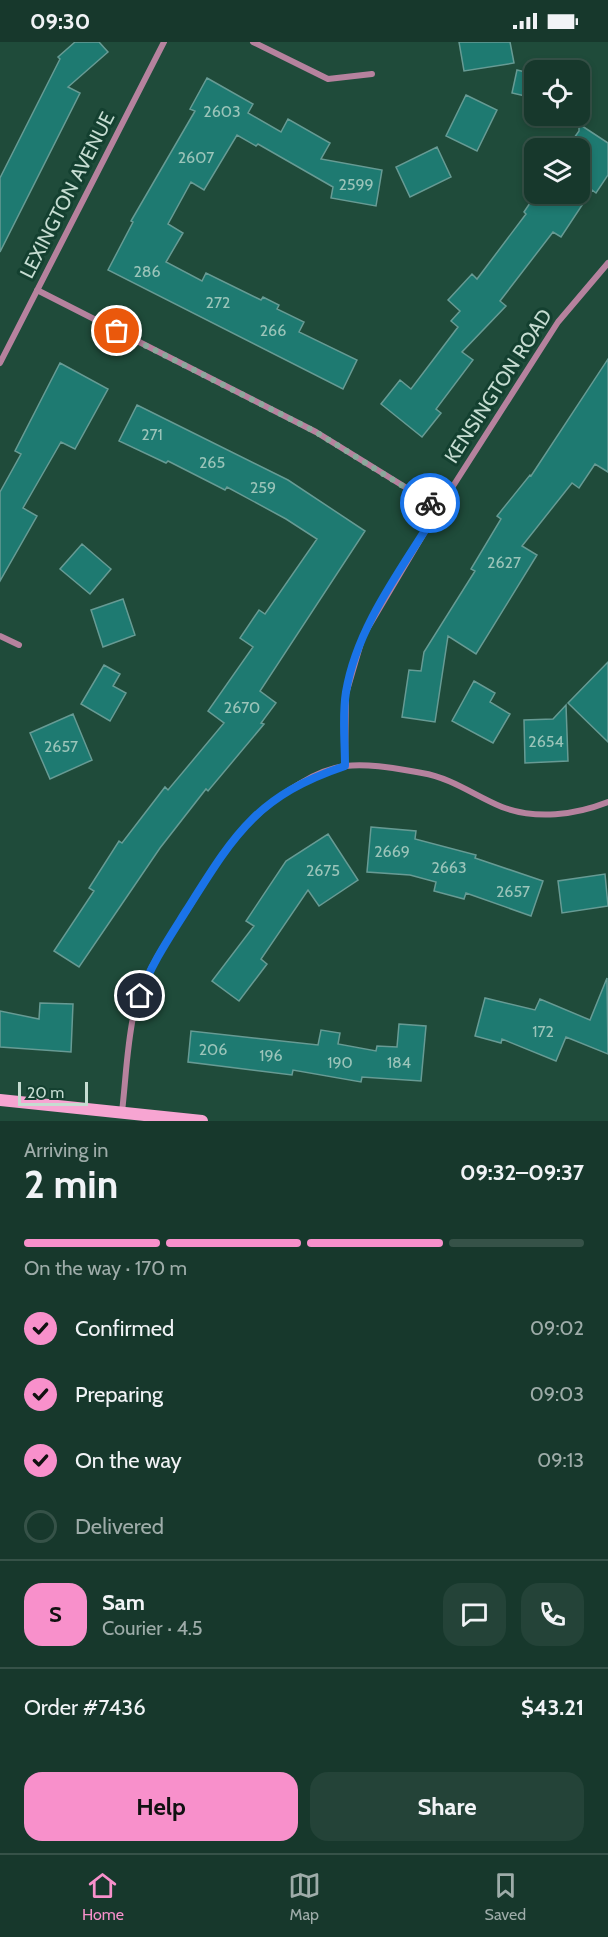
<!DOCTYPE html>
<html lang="en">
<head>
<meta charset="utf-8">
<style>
  body { margin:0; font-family:Cabin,sans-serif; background:#244338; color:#f1f3f6; height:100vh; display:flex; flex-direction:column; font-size:22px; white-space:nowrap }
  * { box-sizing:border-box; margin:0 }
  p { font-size:20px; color:#9eaca9 }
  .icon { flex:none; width:33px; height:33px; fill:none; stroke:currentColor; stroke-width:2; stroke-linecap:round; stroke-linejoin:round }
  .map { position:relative; height:1079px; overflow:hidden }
  .side { display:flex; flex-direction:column; background:#17382c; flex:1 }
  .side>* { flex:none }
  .buttons { position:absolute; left:524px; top:18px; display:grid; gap:12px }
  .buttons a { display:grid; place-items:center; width:66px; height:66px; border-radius:12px; background:#17382c; box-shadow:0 3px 9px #0003,0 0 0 2px #365248; font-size:30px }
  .scale { position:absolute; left:18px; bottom:15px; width:70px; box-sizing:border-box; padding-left:6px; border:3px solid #c5dcd1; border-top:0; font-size:16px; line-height:21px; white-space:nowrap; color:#c5dcd1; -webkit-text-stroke:4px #144030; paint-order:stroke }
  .pin { position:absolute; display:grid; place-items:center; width:51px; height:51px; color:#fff; margin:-26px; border:3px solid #fff; border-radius:50%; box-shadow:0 2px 6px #0007 }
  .courier { position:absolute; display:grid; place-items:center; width:60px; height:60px; margin:-30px; border:4px solid #1a73e8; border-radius:50%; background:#fff; color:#222; box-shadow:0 2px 8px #0007 }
  .head em { font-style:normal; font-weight:800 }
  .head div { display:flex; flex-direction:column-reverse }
  .head { display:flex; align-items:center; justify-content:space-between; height:102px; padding:0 24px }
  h1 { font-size:39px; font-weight:800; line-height:45px }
  .bar { display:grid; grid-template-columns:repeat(4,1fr); gap:9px 6px; align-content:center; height:72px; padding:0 24px }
  .bar i { height:8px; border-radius:4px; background:#365248 }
  .bar .on { background:#f890cb }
  .bar p { grid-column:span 4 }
  .line { display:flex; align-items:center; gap:15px; padding:0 24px; border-top:2px solid #365248 }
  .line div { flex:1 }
  .round { display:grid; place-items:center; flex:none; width:63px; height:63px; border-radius:18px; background:#244338 }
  ol { padding:0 24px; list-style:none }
  li { display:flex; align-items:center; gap:18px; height:66px }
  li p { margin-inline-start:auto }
  li .icon { padding:6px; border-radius:50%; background:#f890cb; color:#111; stroke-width:4 }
  li:last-child { color:#9eaca9 }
  li i { width:33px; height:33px; border:3px solid #365248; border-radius:50% }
  .button { display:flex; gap:12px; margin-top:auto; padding:12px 24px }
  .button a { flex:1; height:69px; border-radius:18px; background:#f890cb; color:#111; font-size:24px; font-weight:800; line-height:69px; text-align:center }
  .button a+a { background:#244338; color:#f1f3f6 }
  .status { display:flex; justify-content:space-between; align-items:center; height:42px; padding:0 30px; background:#17382c; direction:ltr }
  .status svg { height:16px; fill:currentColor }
  .tabs { display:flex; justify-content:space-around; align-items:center; height:84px; border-top:2px solid #365248; background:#17382c; font-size:16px; color:#9eaca9 }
  .tabs a { display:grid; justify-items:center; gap:3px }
  .tabs .on { color:#f890cb }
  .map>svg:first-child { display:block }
  .building { fill:#1e7a71; stroke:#679b94; stroke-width:1.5 }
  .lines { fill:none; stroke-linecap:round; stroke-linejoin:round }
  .minor { stroke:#b6829e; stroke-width:6 }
  .secondary { stroke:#f7a5d2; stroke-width:12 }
  .done { stroke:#8ba99c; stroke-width:6; stroke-dasharray:0 10.8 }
  .route { stroke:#1a73e8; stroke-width:8 }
  .labels { text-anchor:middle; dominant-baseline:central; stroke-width:6; stroke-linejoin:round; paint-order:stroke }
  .number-label { font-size:16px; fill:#9bc4b9 }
  .street-label { font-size:20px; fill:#c5dcd1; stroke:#144030 }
</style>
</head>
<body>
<div class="status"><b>09:30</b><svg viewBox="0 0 49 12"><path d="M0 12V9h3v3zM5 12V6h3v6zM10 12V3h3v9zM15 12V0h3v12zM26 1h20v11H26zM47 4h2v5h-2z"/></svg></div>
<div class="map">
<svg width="608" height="1079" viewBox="0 0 608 1079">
  <rect width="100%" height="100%" fill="#1f4b3a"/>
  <path class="building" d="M 75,0 L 99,0 L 108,10 L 68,45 L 80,51 L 0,210 L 0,136 L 60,17 L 58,15 Z
    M 459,0 L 510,0 L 514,21 L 464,29 Z
    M 517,28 L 534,32 L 534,56 L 512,51 Z
    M 207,36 L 253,62 L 248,71 L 281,90 L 288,77 L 330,101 L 321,117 L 382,128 L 376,164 L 331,156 L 333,145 L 258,102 L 256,104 L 237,93 L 204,148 L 191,140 L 168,182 L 183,191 L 166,220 L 202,239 L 206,231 L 261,258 L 263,255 L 279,263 L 277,267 L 304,280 L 299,290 L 357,318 L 343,347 L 108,228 L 133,180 L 131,179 L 195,69 L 190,67 Z
    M 466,53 L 497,68 L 477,109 L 446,94 Z
    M 579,82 L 608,101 L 608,133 L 596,151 L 592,148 L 561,195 L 553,190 L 500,259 L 506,264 L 462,310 L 473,318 L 436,367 L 441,371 L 422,395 L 381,362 L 400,338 L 411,347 L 458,285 L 451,279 L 460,269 L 448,258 L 472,232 L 477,237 L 526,172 L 524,170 L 536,152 L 579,152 L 579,106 L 567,106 L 579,89 Z
    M 437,105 L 451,135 L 410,155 L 396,125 Z
    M 608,317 L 608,430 L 595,422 L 579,446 L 572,441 L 522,504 L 537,513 L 476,612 L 448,594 L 435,680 L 402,675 L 409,628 L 421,629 L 424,610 L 475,529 L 471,527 L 501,477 L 497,474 L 530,433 L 531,434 Z
    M 60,321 L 108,347 L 75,407 L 61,400 L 46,426 L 23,466 L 37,474 L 0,539 L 0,450 L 21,412 L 15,409 Z
    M 137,363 L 288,438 L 365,489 L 260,649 L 276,661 L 261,681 L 264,682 L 208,749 L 206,747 L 160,806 L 79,925 L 54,909 L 94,849 L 89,846 L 119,799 L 122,801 L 165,745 L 168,748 L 224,681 L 208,669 L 253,605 L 240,596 L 259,568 L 265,572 L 317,497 L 286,477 L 227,445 L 225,448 L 168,419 L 166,421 L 119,399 Z
    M 82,502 L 111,527 L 90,552 L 60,527 Z
    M 123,557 L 135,593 L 103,605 L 91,568 Z
    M 608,620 L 608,700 L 568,661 Z
    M 104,623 L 120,632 L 113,644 L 126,651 L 110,679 L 81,662 Z
    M 474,639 L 495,651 L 490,660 L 510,672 L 493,701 L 452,679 Z
    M 566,663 L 568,719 L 525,721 L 524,678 L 553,677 Z
    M 73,672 L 92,718 L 50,737 L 30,691 Z
    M 371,785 L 416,789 L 415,797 L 476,813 L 475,816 L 543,839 L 531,874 L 466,851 L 464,857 L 434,849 L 436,840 L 410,833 L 367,830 Z
    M 328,792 L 358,838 L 319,864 L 308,848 L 261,917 L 267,922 L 239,959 L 212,939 L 254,884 L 246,879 L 286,819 Z
    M 605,832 L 608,864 L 562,871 L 558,839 Z
    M 607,936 L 608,1012 L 566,995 L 556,1019 L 502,997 L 501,1001 L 475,994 L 485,956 L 535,968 L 540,957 L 590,978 Z
    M 40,961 L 73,962 L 71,1010 L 0,1005 L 0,969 L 39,977 Z
    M 399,982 L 426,984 L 421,1039 L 362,1035 L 361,1040 L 293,1028 L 292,1033 L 188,1020 L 191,989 L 318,1003 L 321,988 L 340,991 L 338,1002 L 376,1009 L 377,1004 L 397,1005 Z"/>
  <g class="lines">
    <path class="minor" d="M 253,0 L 328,37 L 372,32
      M 37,248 L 316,390 L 439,466
      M 0,321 L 164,0
      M 0,594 L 19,603
      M 345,724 L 346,652 L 363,594 L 439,466 L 558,280 L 608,221
      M 122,1070 C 126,1036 127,999 135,966 C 145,929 170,894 191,862 C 223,810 245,774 299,742 C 312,734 330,726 345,724 C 370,721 398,727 422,731 C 452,736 475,754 502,765 C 536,778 575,773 608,760"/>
    <path class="secondary" d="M 0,1058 L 202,1079"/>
  </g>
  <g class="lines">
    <path class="done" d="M 117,289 L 316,390 L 430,461"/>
    <path class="route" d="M 140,954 C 150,924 169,896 186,869 C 234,793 256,754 345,724 C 345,699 342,674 346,650 C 357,583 404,524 439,466 L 430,461"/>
  </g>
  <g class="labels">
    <g class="number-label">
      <text x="222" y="69">2603</text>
      <text x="196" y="115">2607</text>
      <text x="356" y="142">2599</text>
      <text x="147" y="229">286</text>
      <text x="218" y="260">272</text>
      <text x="273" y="288">266</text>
      <text x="152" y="392">271</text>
      <text x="212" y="420">265</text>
      <text x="263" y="445">259</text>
      <text x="504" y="520">2627</text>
      <text x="242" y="665">2670</text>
      <text x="546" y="699">2654</text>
      <text x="61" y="704">2657</text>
      <text x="392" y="809">2669</text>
      <text x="449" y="825">2663</text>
      <text x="323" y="828">2675</text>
      <text x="513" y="849">2657</text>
      <text x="543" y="989">172</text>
      <text x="213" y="1007">206</text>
      <text x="271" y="1013">196</text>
      <text x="340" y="1020">190</text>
      <text x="399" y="1020">184</text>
    </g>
    <g class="street-label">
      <text transform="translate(67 153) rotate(-63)">LEXINGTON AVENUE</text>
      <text transform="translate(498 344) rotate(-57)">KENSINGTON ROAD</text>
    </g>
  </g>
</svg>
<div class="buttons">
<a><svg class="icon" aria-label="locate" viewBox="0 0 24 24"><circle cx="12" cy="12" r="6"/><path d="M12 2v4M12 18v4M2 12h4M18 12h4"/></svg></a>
<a><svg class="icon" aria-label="layers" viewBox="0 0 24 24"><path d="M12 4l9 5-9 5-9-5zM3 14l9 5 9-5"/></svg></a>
</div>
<div class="scale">20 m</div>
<div class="pin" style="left:117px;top:289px;background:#ea580c"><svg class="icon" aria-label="bag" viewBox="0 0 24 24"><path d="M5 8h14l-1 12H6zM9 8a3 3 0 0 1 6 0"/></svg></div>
<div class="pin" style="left:140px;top:954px;background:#1f2937"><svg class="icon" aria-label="home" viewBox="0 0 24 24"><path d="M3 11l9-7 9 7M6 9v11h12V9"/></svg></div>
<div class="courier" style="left:430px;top:461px"><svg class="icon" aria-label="bike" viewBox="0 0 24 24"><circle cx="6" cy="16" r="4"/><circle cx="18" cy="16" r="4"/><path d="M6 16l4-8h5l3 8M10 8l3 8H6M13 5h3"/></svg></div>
</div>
<section class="side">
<div class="head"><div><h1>2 min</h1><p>Arriving in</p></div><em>09:32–09:37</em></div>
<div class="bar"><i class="on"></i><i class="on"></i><i class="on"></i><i></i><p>On the way · 170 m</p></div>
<ol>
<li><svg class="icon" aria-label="check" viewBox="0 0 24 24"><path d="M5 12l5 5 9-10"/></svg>Confirmed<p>09:02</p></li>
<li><svg class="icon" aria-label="check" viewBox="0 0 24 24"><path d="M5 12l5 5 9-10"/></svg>Preparing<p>09:03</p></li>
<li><svg class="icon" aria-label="check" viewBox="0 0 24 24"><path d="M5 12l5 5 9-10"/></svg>On the way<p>09:13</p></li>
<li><i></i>Delivered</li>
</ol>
<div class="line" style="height:108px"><b class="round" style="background:#f890cb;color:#111">S</b><div><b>Sam</b><p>Courier · 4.5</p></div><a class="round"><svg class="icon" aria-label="chat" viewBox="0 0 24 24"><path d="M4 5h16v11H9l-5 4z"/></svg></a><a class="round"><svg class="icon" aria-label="phone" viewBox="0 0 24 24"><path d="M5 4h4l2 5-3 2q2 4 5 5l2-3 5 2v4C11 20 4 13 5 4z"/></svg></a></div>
<div class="line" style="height:78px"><div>Order #7436</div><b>$43.21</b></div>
<div class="button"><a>Help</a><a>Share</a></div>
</section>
<nav class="tabs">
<a class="on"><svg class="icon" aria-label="home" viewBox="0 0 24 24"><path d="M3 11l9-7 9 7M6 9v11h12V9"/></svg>Home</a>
<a><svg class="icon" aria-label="map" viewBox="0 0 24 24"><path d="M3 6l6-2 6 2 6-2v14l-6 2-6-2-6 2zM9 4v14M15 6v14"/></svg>Map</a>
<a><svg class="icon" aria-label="saved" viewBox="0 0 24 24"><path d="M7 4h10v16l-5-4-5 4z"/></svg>Saved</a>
</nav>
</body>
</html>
